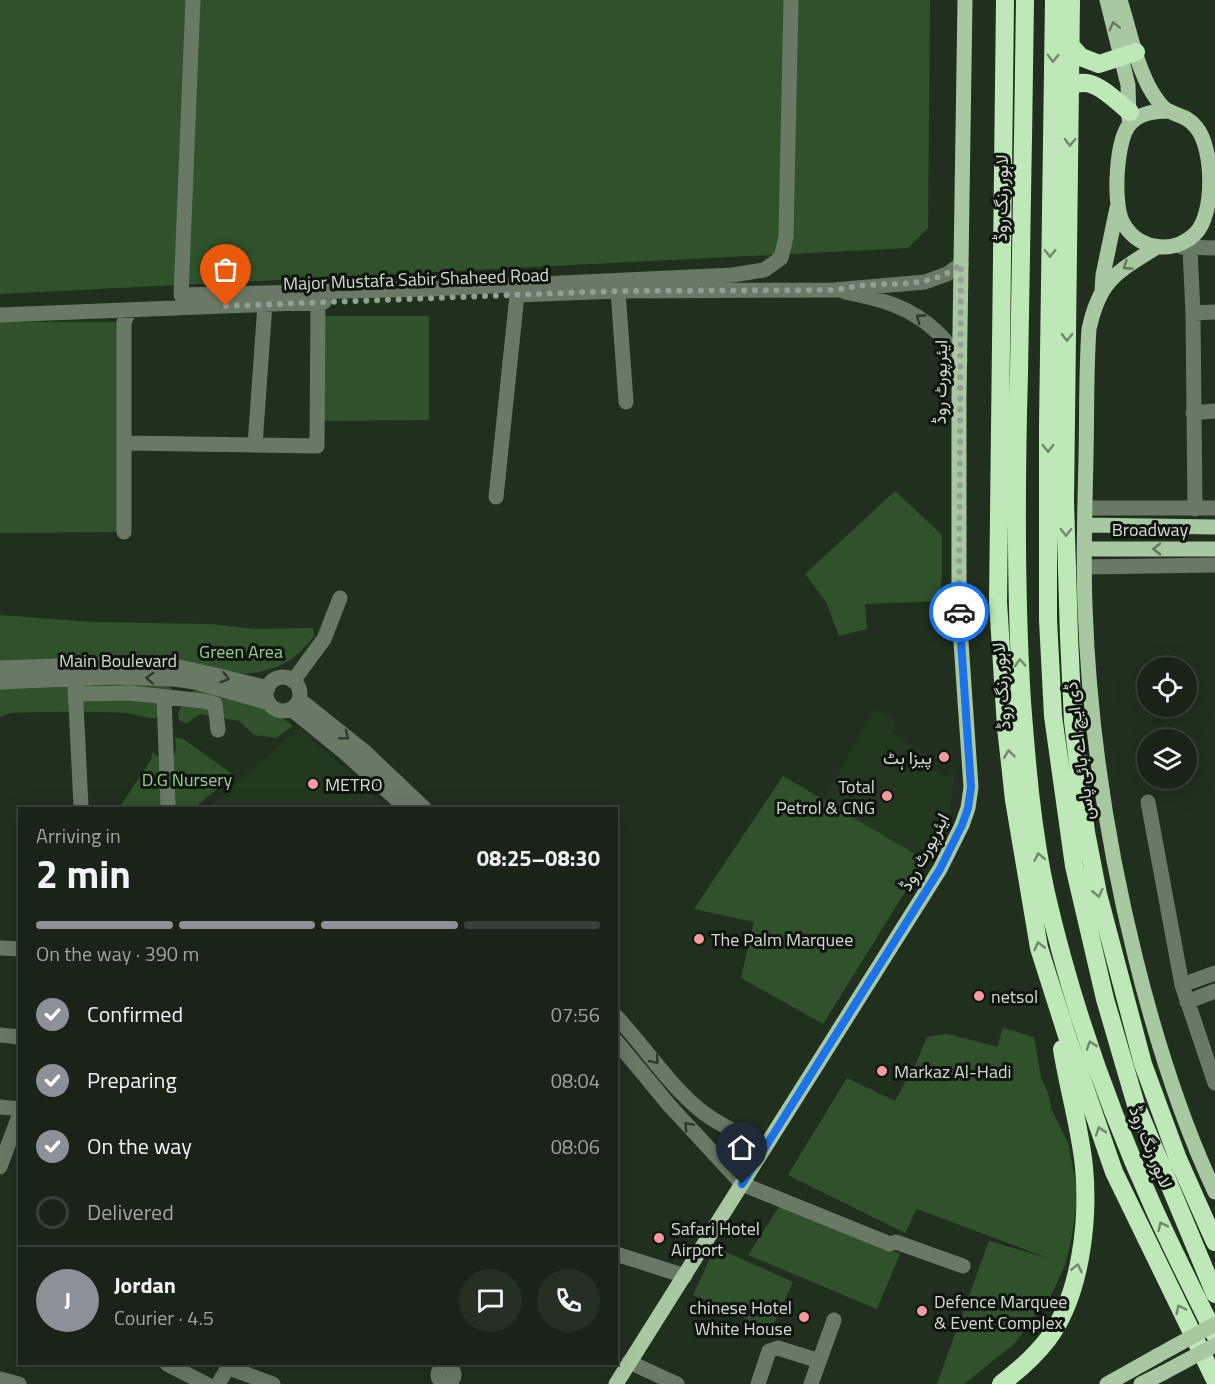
<!DOCTYPE html>
<html lang="en">
<head>
<meta charset="utf-8">
<style>
  body { margin:0; font-family:"Titillium Web",Vazirmatn,sans-serif; background:#262f24; color:#f1f3f6; height:100vh; display:flex; flex-direction:column; font-size:22px; white-space:nowrap }
  * { box-sizing:border-box; margin:0 }
  p { font-size:20px; color:#9fa4a1 }
  .icon { flex:none; width:33px; height:33px; fill:none; stroke:currentColor; stroke-width:2; stroke-linecap:round; stroke-linejoin:round }
  .map { position:relative; flex:1; overflow:hidden }
  .sheet { position:absolute; left:18px; top:807px; width:600px; height:558px; display:flex; flex-direction:column; background:#192317; border-radius:0px; box-shadow:0 6px 24px #0002,0 0 0 2px #374036 }
  .sheet>* { flex:none }
  .controls { position:absolute; left:1137px; top:657px; display:grid; gap:12px }
  .controls a { display:grid; place-items:center; width:60px; height:60px; border-radius:50%; background:#192317; box-shadow:0 6px 24px #0002,0 0 0 2px #374036; font-size:30px }
  .pin { position:absolute; display:grid; place-items:center; width:51px; height:51px; color:#fff; margin:-62px -26px; border-radius:50% 50% 50% 0; rotate:-45deg; box-shadow:0 0 6px #0007 }
  .pin .icon { rotate:45deg }
  .courier { position:absolute; display:grid; place-items:center; width:60px; height:60px; margin:-30px; border:4px solid #1a73e8; border-radius:50%; background:#fff; color:#222; box-shadow:0 2px 8px #0007 }
  .overview em { font-style:normal; font-weight:700 }
  .overview div { display:flex; flex-direction:column-reverse }
  .overview { display:flex; align-items:center; justify-content:space-between; height:102px; padding:0 18px }
  h1 { font-size:39px; font-weight:700; line-height:45px }
  .bar { display:grid; grid-template-columns:repeat(4,1fr); gap:9px 6px; align-content:center; height:72px; padding:0 18px }
  .bar i { height:8px; border-radius:4px; background:#374036 }
  .bar .selected { background:#8c9099 }
  .bar p { grid-column:span 4 }
  .line { display:flex; align-items:center; gap:15px; padding:0 18px; border-top:2px solid #374036 }
  .line div { flex:1 }
  .round { display:grid; place-items:center; flex:none; width:63px; height:63px; border-radius:32px; background:#262f24 }
  ol { padding:0 18px; list-style:none }
  li { display:flex; align-items:center; gap:18px; height:66px }
  li p { margin-inline-start:auto }
  li .icon { padding:6px; border-radius:50%; background:#8c9099; color:#fff; stroke-width:4 }
  li:last-child { color:#9fa4a1 }
  li i { width:33px; height:33px; border:3px solid #374036; border-radius:50% }
  .map>svg:first-child { display:block }
  .built { fill:#243721 }
  .green { fill:#30522b }
  .lines { fill:none; stroke-linecap:round; stroke-linejoin:round }
  .minor { stroke:#697966; stroke-width:15 }
  .major { stroke:#a7c8a1; stroke-width:15 }
  .highway { stroke:#bfe8b8; stroke-width:18 }
  .major-bridge { stroke:#a7c8a1; stroke-width:15 }
  .oneway { stroke:#63775f }
  .oneway2 { stroke:#70896c }
  .oneway3 { stroke:#2e382d }
  .done { stroke:#949f93; stroke-width:6; stroke-dasharray:0 10.8 }
  .route { stroke:#1a73e8; stroke-width:8 }
  .poi-dot { fill:#f59b9f; stroke:#0f150e; stroke-width:2 }
  .labels { text-anchor:middle; dominant-baseline:central; stroke-width:6; stroke-linejoin:round; paint-order:stroke }
  .street-label { font-size:18px; fill:#d2dbd1; stroke:#0f150e }
  .park-label { font-size:18px; fill:#97cf8e; stroke:#0f150e }
  .poi-label { font-size:18px; fill:#d2dbd1; stroke:#0f150e; text-anchor:start }
</style>
</head>
<body>
<div class="map">
<svg width="1215" height="1384" viewBox="0 0 1215 1384">
  <rect width="100%" height="100%" fill="#212f1f"/>
  <path class="built" d="M 875,708 L 894,719 L 893,733 L 926,756 L 926,765 L 945,777 L 951,773 L 955,775 L 950,811 L 925,860 L 823,800 Z
    M 299,728 L 350,773 L 386,808 L 209,808 Z"/>
  <path class="green" d="M 0,0 L 930,0 L 928,228 L 908,248 L 0,294 Z
    M 317,316 L 429,316 L 429,420 L 317,421 Z
    M 0,322 L 124,322 L 124,532 L 0,533 Z
    M 895,491 L 942,535 L 942,574 L 939,601 L 865,604 L 867,629 L 839,636 L 826,602 L 805,574 Z
    M 0,615 L 92,622 L 210,624 L 257,629 L 313,628 L 314,636 C 294,662 278,670 246,674 L 124,657 L 0,662 Z
    M 48,684 L 167,684 L 172,689 C 171,697 170,710 163,715 C 155,723 137,714 127,713 C 88,711 49,712 10,713 L 0,717 L 0,687 Z
    M 196,689 L 261,706 L 269,715 L 282,718 L 293,726 L 276,738 L 254,735 L 239,721 L 200,714 L 186,724 L 179,720 L 178,713 L 187,694 Z
    M 175,737 L 183,739 L 234,775 L 194,808 L 119,808 L 151,760 L 152,752 L 160,758 L 173,756 L 176,749 Z
    M 783,776 L 925,860 L 823,1024 L 741,978 L 754,922 L 694,909 Z
    M 1003,1028 L 1034,1037 L 1041,1077 L 1048,1093 L 1051,1108 L 1068,1143 L 1078,1193 L 1072,1235 L 1065,1265 L 1050,1298 L 1014,1344 L 964,1384 L 937,1384 L 989,1241 L 1051,1259 L 917,1209 L 905,1233 L 788,1175 L 847,1078 L 895,1101 L 917,1061 L 927,1037 L 948,1034 L 997,1047 Z
    M 780,1205 L 900,1254 L 877,1309 L 748,1255 Z
    M 715,1247 L 793,1282 L 771,1330 L 693,1295 Z"/>
  <g class="lines">
    <path class="minor" d="M 193,0 L 181,295 L 431,289 L 733,275 L 764,270 L 781,258 L 786,237 L 791,0
      M 1182,247 L 1215,248
      M 1190,249 L 1193,313 L 1195,509
      M 618,291 L 626,402
      M 845,292 C 880,299 909,306 936,331 C 945,339 953,350 960,360
      M 516,295 L 618,291 L 834,290 L 925,282 L 947,274 L 961,264
      M 1193,313 L 1215,312
      M 0,315 L 324,302
      M 1193,413 L 1215,411
      M 125,443 L 317,446 L 318,303
      M 255,445 L 265,304
      M 496,497 L 517,295
      M 1085,508 L 1215,508
      M 124,532 L 124,322 L 130,310
      M 1084,567 L 1215,565
      M 0,668 L 120,664 L 174,666 L 211,674 L 268,688
      M266 694a17 17 0 1 1 34 0a17 17 0 1 1-34 0Z
      M 293,681 L 324,639 L 340,598
      M 0,682 L 113,677 L 174,679 L 195,682 L 269,703
      M 75,684 L 81,806
      M 75,694 L 130,693 L 204,701 L 215,704 L 218,730
      M 164,697 L 168,804
      M 299,699 L 364,751 L 424,808
      M 291,709 L 344,752 L 406,808
      M 1148,802 L 1182,985 L 1215,1083
      M 0,948 L 20,949
      M 1182,985 L 1215,973
      M 1187,1002 L 1215,991
      M 616,1016 C 643,1045 670,1086 700,1110 C 719,1126 744,1135 765,1147
      M 0,1035 L 20,1037
      M 616,1041 L 669,1105 L 742,1184 L 890,1244 L 896,1242 L 963,1266
      M 0,1107 L 20,1109
      M 0,1167 L 20,1113
      M 616,1254 L 685,1276
      M 629,1362 L 677,1384
      M 167,1364 L 206,1384
      M438 1375a8 8 0 1 1 16 0a8 8 0 1 1-16 0Z
      M 229,1368 L 273,1384
      M 0,1379 L 19,1384
      M 218,1384 L 230,1364
      M 758,1384 L 769,1351 L 778,1348 L 819,1361
      M 811,1384 L 834,1320"/>
    <path class="major" d="M 1107,0 L 1128,85 L 1129,119
      M 1120,0 C 1129,28 1135,60 1149,87 C 1153,94 1161,108 1169,111 C 1180,117 1187,116 1196,127 C 1214,148 1215,215 1195,234 C 1172,256 1136,249 1122,221 C 1113,202 1116,139 1130,124 C 1139,113 1154,111 1168,111
      M 1157,247 C 1116,273 1100,279 1089,329 C 1086,371 1087,414 1086,456 C 1085,506 1083,556 1085,606 C 1089,726 1107,844 1136,960 C 1156,1040 1180,1118 1215,1192
      M 1102,291 L 1103,275 L 1117,208
      M 1085,525 L 1215,527
      M 1085,549 L 1215,549
      M 616,1384 L 940,869 L 962,825 L 968,808 L 971,787 L 959,613 L 959,398 L 965,0
      M 1107,1384 L 1157,1356
      M 1141,1384 L 1163,1373"/>
    <path class="highway" d="M 1005,0 L 998,602 L 1006,727 L 1014,800 L 1039,948 L 1067,1036 L 1114,1172 L 1215,1380
      M 1025,0 C 1023,124 1022,248 1019,372 C 1016,482 1015,591 1022,702 C 1027,766 1032,830 1046,893 C 1071,1002 1109,1110 1155,1211 C 1174,1253 1195,1294 1215,1335
      M 1054,0 L 1048,426 L 1048,620 L 1053,716 L 1074,866 L 1105,999 L 1136,1105 L 1215,1294
      M 1071,0 L 1065,502 L 1069,637 L 1073,721 L 1086,832 L 1098,894 L 1143,1064 L 1178,1159 L 1215,1242
      M 1072,47 L 1081,57 L 1099,64 L 1136,52
      M 1071,86 C 1093,74 1113,99 1130,112
      M 1001,1384 C 1018,1371 1035,1356 1048,1339 C 1081,1295 1089,1220 1084,1167 C 1080,1127 1068,1088 1062,1049"/>
    <path class="major-bridge" d="M 1157,1356 L 1215,1324
      M 1163,1373 L 1215,1345"/>
  </g>
  <defs><path id="oneway-chevron" d="M-2-3.5L2.5 0L-2 3.5" fill="none" stroke-width="1.6" stroke-linecap="round" stroke-linejoin="round" transform="scale(1.5)"/></defs>
  <g class="oneway">
    <use href="#oneway-chevron" transform="translate(1114 26) rotate(-104)"/>
    <use href="#oneway-chevron" transform="translate(1127 266) rotate(147)"/>
    <use href="#oneway-chevron" transform="translate(1157 549) rotate(180)"/>
  </g>
  <g class="oneway2">
    <use href="#oneway-chevron" transform="translate(1053 58) rotate(91)"/>
    <use href="#oneway-chevron" transform="translate(1070 142) rotate(91)"/>
    <use href="#oneway-chevron" transform="translate(1050 253) rotate(91)"/>
    <use href="#oneway-chevron" transform="translate(1067 337) rotate(91)"/>
    <use href="#oneway-chevron" transform="translate(1048 448) rotate(89)"/>
    <use href="#oneway-chevron" transform="translate(1066 532) rotate(89)"/>
    <use href="#oneway-chevron" transform="translate(1020 663) rotate(-94)"/>
    <use href="#oneway-chevron" transform="translate(1009 754) rotate(-97)"/>
    <use href="#oneway-chevron" transform="translate(1039 857) rotate(-101)"/>
    <use href="#oneway-chevron" transform="translate(1098 893) rotate(77)"/>
    <use href="#oneway-chevron" transform="translate(1039 946) rotate(-103)"/>
    <use href="#oneway-chevron" transform="translate(1091 1045) rotate(-109)"/>
    <use href="#oneway-chevron" transform="translate(1100 1131) rotate(-109)"/>
    <use href="#oneway-chevron" transform="translate(1162 1226) rotate(-116)"/>
    <use href="#oneway-chevron" transform="translate(1077 1268) rotate(-78)"/>
    <use href="#oneway-chevron" transform="translate(1180 1309) rotate(-116)"/>
  </g>
  <g class="oneway3">
    <use href="#oneway-chevron" transform="translate(920 318) rotate(-144)"/>
    <use href="#oneway-chevron" transform="translate(150 678) rotate(-178)"/>
    <use href="#oneway-chevron" transform="translate(225 678) rotate(16)"/>
    <use href="#oneway-chevron" transform="translate(345 736) rotate(39)"/>
    <use href="#oneway-chevron" transform="translate(655 1060) rotate(50)"/>
    <use href="#oneway-chevron" transform="translate(688 1126) rotate(-133)"/>
  </g>
  <g class="lines">
    <path class="done" d="M 226,306 L 618,291 L 834,290 C 845,288 856,286 867,285 C 900,283 933,287 961,264 L 959,612"/>
    <path class="route" d="M 742,1184 L 940,869 L 962,825 L 968,808 L 971,787 L 959,612"/>
  </g>
  <g class="poi-dot">
    <circle cx="944" cy="757" r="6"/>
    <circle cx="313" cy="784" r="6"/>
    <circle cx="887" cy="796" r="6"/>
    <circle cx="699" cy="939" r="6"/>
    <circle cx="979" cy="996" r="6"/>
    <circle cx="882" cy="1071" r="6"/>
    <circle cx="659" cy="1238" r="6"/>
    <circle cx="922" cy="1311" r="6"/>
    <circle cx="804" cy="1317" r="6"/>
  </g>
  <g class="labels">
    <g class="street-label">
      <text transform="translate(1001 198) rotate(-89)">لاہور رنگ روڈ</text>
      <text transform="translate(416 279) rotate(-2)">Major Mustafa Sabir Shaheed Road</text>
      <text transform="translate(940 382) rotate(-89)">ایئرپورٹ روڈ</text>
      <text x="1150" y="529">Broadway</text>
      <text x="118" y="660">Main Boulevard</text>
      <text transform="translate(1001 686) rotate(-94)">لاہور رنگ روڈ</text>
      <text transform="translate(1079 751) rotate(-97)">ڈی ایچ اے بائی پاس</text>
      <text transform="translate(924 852) rotate(-62)">ایئرپورٹ روڈ</text>
      <text transform="translate(1151 1147) rotate(68)">لاہور رنگ روڈ</text>
    </g>
    <g class="park-label">
      <text x="241" y="651">Green Area</text>
      <text x="187" y="779">D.G Nursery</text>
    </g>
    <g class="poi-label">
      <text x="932" y="757" text-anchor="end">پیزا ہٹ</text>
      <text x="325" y="784">METRO</text>
      <text x="875" y="786" text-anchor="end">Total<tspan x="875" dy="21">Petrol &amp; CNG</tspan></text>
      <text x="711" y="939">The Palm Marquee</text>
      <text x="991" y="996">netsol</text>
      <text x="894" y="1071">Markaz Al-Hadi</text>
      <text x="671" y="1228">Safari Hotel<tspan x="671" dy="21">Airport</tspan></text>
      <text x="934" y="1301">Defence Marquee<tspan x="934" dy="21">&amp; Event Complex</tspan></text>
      <text x="792" y="1307" text-anchor="end">chinese Hotel<tspan x="792" dy="21">White House</tspan></text>
    </g>
  </g>
</svg>
<div class="controls">
<a><svg class="icon" aria-label="locate" viewBox="0 0 24 24"><circle cx="12" cy="12" r="6"/><path d="M12 2v4M12 18v4M2 12h4M18 12h4"/></svg></a>
<a><svg class="icon" aria-label="layers" viewBox="0 0 24 24"><path d="M12 4l9 5-9 5-9-5zM3 14l9 5 9-5"/></svg></a>
</div>
<div class="pin" style="left:226px;top:306px;background:#ea580c"><svg class="icon" aria-label="bag" viewBox="0 0 24 24"><path d="M5 8h14l-1 12H6zM9 8a3 3 0 0 1 6 0"/></svg></div>
<div class="pin" style="left:742px;top:1184px;background:#1f2937"><svg class="icon" aria-label="home" viewBox="0 0 24 24"><path d="M3 11l9-7 9 7M6 9v11h12V9"/></svg></div>
<div class="courier" style="left:959px;top:612px"><svg class="icon" aria-label="car" viewBox="0 0 24 24"><path d="M5 17H2v-5l4-1 3-4h7l3 4 3 1v5h-3M9 17h6M6 11h13"/><circle cx="7" cy="17" r="2"/><circle cx="17" cy="17" r="2"/></svg></div>
<section class="sheet">
<div class="overview"><div><h1>2 min</h1><p>Arriving in</p></div><em>08:25–08:30</em></div>
<div class="bar"><i class="selected"></i><i class="selected"></i><i class="selected"></i><i></i><p>On the way · 390 m</p></div>
<ol>
<li><svg class="icon" aria-label="check" viewBox="0 0 24 24"><path d="M5 12l5 5 9-10"/></svg>Confirmed<p>07:56</p></li>
<li><svg class="icon" aria-label="check" viewBox="0 0 24 24"><path d="M5 12l5 5 9-10"/></svg>Preparing<p>08:04</p></li>
<li><svg class="icon" aria-label="check" viewBox="0 0 24 24"><path d="M5 12l5 5 9-10"/></svg>On the way<p>08:06</p></li>
<li><i></i>Delivered</li>
</ol>
<div class="line" style="height:108px"><b class="round" style="background:#8c9099;color:#fff">J</b><div><b>Jordan</b><p>Courier · 4.5</p></div><a class="round"><svg class="icon" aria-label="chat" viewBox="0 0 24 24"><path d="M4 5h16v11H9l-5 4z"/></svg></a><a class="round"><svg class="icon" aria-label="phone" viewBox="0 0 24 24"><path d="M5 4h4l2 5-3 2q2 4 5 5l2-3 5 2v4C11 20 4 13 5 4z"/></svg></a></div>
</section>
</div>
</body>
</html>
